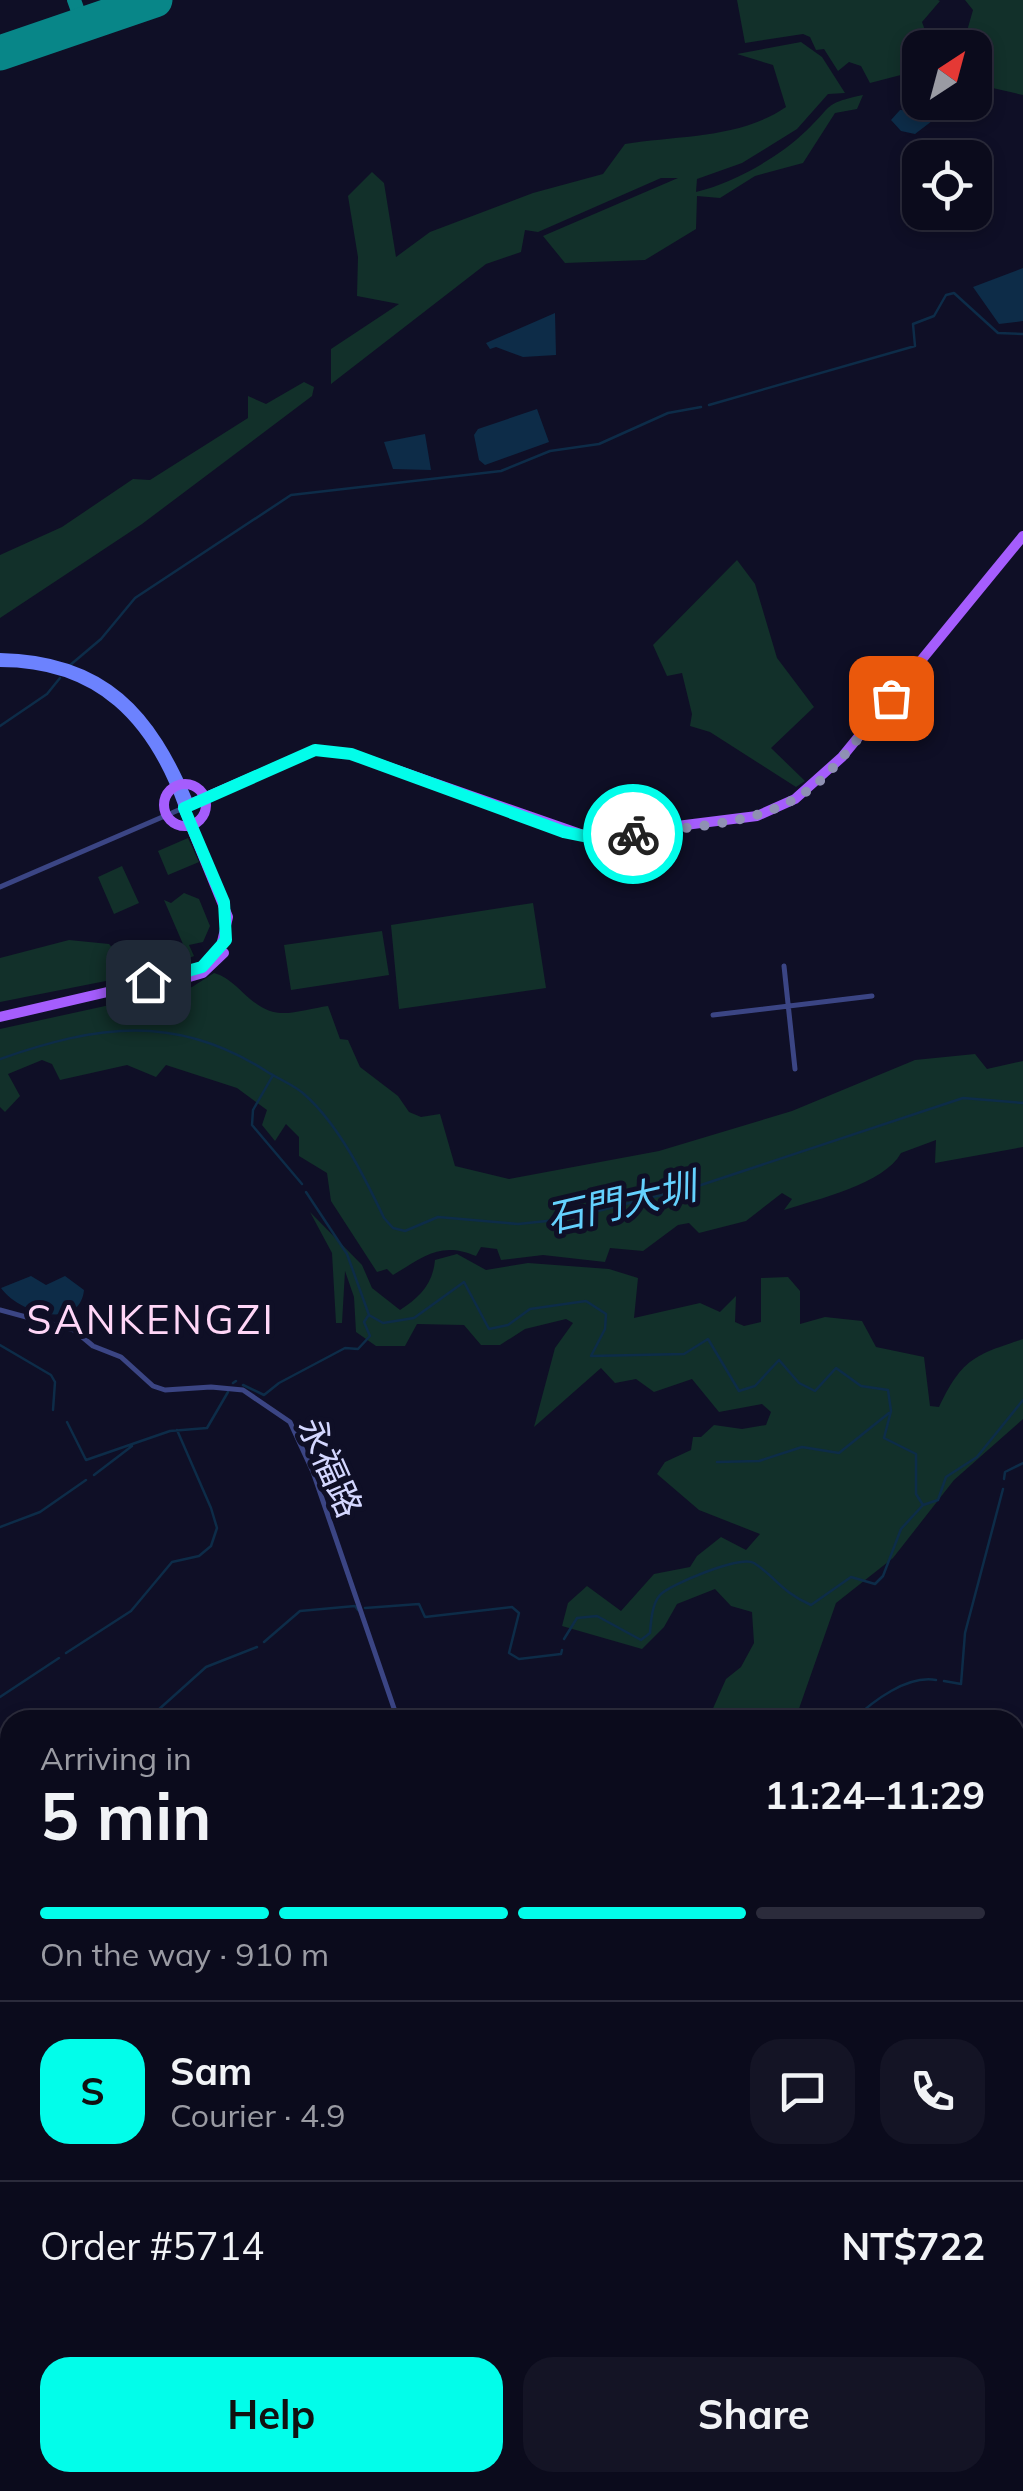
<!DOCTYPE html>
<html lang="en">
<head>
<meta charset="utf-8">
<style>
  body { margin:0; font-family:Mulish,"Noto Sans TC",sans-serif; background:#141425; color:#f1f3f6; height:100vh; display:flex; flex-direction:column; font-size:38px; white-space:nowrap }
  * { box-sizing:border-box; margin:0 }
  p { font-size:32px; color:#9a9ba3 }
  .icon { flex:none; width:55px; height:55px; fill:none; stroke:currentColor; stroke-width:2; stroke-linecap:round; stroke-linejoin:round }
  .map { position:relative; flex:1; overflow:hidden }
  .details { position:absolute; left:0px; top:1710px; width:1025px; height:782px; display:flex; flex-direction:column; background:#0b0b1c; border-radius:30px 30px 0 0; box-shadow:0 5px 15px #0003,0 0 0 2px #2b2b3b }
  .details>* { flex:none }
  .needle { width:65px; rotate:36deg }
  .controls { position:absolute; left:902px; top:30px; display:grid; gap:20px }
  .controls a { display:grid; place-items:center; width:90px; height:90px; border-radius:20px; background:#0b0b1c; box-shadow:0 5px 15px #0003,0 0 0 2px #2b2b3b; font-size:50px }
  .pin { position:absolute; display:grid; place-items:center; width:85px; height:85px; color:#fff; margin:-42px; border-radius:20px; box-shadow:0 5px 15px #0006 }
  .courier { position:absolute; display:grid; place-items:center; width:100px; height:100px; margin:-50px; border:8px solid #02fdea; border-radius:50%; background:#fff; color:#222; box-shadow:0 2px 12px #0007 }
  .head em { font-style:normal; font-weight:700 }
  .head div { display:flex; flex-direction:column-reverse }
  .head { display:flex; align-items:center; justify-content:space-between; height:170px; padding:0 40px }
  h1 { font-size:65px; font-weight:700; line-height:75px }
  .bar { display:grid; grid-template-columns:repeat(4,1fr); gap:15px 10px; align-content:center; height:120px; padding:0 40px }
  .bar i { height:12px; border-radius:8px; background:#2b2b3b }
  .bar .current { background:#02fdea }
  .bar p { grid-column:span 4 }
  .line { display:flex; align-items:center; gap:25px; padding:0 40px; border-top:2px solid #2b2b3b }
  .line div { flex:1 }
  .round { display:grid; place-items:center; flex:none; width:105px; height:105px; border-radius:30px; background:#141425 }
  .button { display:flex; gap:20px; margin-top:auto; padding:20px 40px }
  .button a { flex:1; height:115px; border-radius:30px; background:#02fdea; color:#111; font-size:40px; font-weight:700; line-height:115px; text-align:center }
  .button a+a { background:#141425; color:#f1f3f6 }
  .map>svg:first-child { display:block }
  .green { fill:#12302a }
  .water { fill:#0d2c48 }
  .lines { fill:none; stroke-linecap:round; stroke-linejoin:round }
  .stream { stroke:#0d2c48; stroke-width:2.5 }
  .river { stroke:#0d2c48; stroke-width:9 }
  .taxiway { stroke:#088688; stroke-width:14 }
  .runway { stroke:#088688; stroke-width:35 }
  .street { stroke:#3b4584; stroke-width:5 }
  .secondary { stroke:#6c82fe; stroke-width:8 }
  .primary { stroke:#a55dfd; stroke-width:10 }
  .done { stroke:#8f91b3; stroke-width:10; stroke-dasharray:0 18 }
  .route { stroke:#02fdea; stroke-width:12 }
  .labels { text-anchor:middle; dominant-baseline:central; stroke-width:10; stroke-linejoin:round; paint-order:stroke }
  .street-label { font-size:35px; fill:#d4d7ff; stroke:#0f0f26 }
  .water-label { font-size:38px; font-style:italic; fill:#64d1fe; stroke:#0f0f26 }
  .quarter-label { font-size:40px; letter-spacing:2.5px; fill:#ffd6f7; stroke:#0f0f26 }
</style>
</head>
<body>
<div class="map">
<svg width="1023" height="2491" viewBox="0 0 1023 2491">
  <rect width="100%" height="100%" fill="#0f0f26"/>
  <path class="green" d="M 737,0 L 938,0 L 940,1 L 922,22 L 931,47 L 920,48 L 920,70 L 870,83 L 861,66 L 849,62 L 838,71 L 824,49 L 816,50 L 810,37 L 803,34 L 745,43 Z
    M 965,0 L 1023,0 L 1023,95 L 975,84 L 975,48 L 953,47 L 967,31 L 973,10 Z
    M 801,42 L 822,57 L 845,93 L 828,94 L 797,129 L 742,163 L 697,179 L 696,192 C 733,183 778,158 806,131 C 834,105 822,104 863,95 L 857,109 L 835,113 L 803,163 L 755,176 L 720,198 L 697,196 L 696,229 L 645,260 L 565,263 L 543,236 L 678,178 L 661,178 L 538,232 L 525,230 L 521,252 L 486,264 L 331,384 L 331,349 L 399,304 L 357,296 L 358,257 L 348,196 L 372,172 L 384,183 L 396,257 L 430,232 L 533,193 L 603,174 L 625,144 C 679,135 739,139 786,107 L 773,65 L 737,54 Z
    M 304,382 L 314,387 L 312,396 L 142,524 L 0,618 L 0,555 L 62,527 L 133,479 L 150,480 L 248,418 L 248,396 L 266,404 Z
    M 737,560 L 755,584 L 777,658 L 814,707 L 771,748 L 805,781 L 796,787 L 710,732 L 690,726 L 692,714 L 682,673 L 667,676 L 653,645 Z
    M 188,838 L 199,862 L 168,875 L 158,851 Z
    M 122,866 L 139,903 L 114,914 L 98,877 Z
    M 184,893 L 199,899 L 210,926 L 203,942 L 189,945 L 194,956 L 189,958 L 164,900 L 171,903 Z
    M 533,903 L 546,988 L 399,1009 L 391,925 Z
    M 382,931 L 389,975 L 291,990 L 284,945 Z
    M 69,940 L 109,944 L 136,975 L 0,1002 L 0,958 Z
    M 214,973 C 238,979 251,1011 280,1013 C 294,1014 313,1008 328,1006 L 340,1039 L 348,1040 L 360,1067 L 398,1096 L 409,1112 L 421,1117 L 440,1114 L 455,1166 L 509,1179 L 659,1151 L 792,1111 L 915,1060 L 975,1054 L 987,1069 L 1023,1061 L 1023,1147 L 935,1163 L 936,1140 L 901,1153 C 884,1184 818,1199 784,1210 L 792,1199 L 782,1193 L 746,1221 L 699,1233 L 689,1223 L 678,1225 L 643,1251 L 610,1248 L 605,1262 L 543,1255 L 501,1260 L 497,1249 L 481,1247 L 476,1256 C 441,1241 424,1256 393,1275 L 387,1269 L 377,1272 L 331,1201 L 327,1173 L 299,1156 L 299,1137 L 286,1124 L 275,1141 L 262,1125 L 267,1110 L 237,1088 L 166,1065 L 156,1077 L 127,1065 L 60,1080 L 52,1064 L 42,1060 L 8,1074 L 20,1096 L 5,1112 L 0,1107 L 0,1029 L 192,987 Z
    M 310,1212 L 362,1265 L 372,1288 L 400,1310 C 419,1298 433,1284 435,1260 L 457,1254 L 486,1270 L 528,1263 L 609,1269 L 638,1278 L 634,1318 L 700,1303 L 720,1312 L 736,1296 L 735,1322 L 744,1326 L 761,1322 L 761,1278 L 788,1277 L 800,1291 L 800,1324 L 825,1317 L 862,1321 L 876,1347 L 924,1357 L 930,1406 L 939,1407 C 962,1359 974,1355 1023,1339 L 1023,1419 L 954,1480 L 893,1558 L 836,1603 L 795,1720 L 699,1720 L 711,1713 L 726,1679 L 741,1667 L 754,1643 L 752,1612 L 731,1606 L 715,1589 L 677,1604 L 664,1627 L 642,1649 L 562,1626 L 568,1603 L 587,1586 L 621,1611 L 654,1574 L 690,1567 L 697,1556 L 721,1537 L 746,1550 L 760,1534 L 699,1510 L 657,1474 L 665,1462 L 691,1450 L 693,1437 L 701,1437 L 714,1425 L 742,1429 L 766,1425 L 771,1412 L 762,1404 L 719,1412 L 692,1379 L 654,1392 L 636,1379 L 615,1383 L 601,1368 L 534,1427 L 555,1348 L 573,1323 L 566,1319 L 525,1329 L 500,1345 L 481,1345 L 464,1325 L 417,1324 L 405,1346 L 376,1346 L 356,1332 L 354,1297 L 345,1271 L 342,1323 L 336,1323 L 332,1253 Z
    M 1023,1967 L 1023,2094 L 1015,2096 L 1015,1968 Z
    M 0,1981 L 10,1984 L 10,2080 L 0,2099 Z
    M 10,2120 L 10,2311 L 0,2327 L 0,2131 Z"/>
  <path class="water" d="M 940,103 L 956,103 L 961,112 L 932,121 L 915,134 L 901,131 L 891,120 L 900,110 L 920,111 Z
    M 1023,268 L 1023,321 L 999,324 L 973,287 Z
    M 555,313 L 556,355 L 523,357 L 496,347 L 490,349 L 486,343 Z
    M 537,409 L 549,442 L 485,465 L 479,460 L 474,435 L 478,429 Z
    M 425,434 L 431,470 L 393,469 L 384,442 Z
    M 31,1276 L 46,1285 L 65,1276 L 84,1290 C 80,1332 17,1312 1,1288 Z
    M 1023,2325 L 1023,2473 L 1015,2474 L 1015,2330 Z
    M 10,2431 L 10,2482 L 108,2483 L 93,2491 L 0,2491 L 0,2436 Z
    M 538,2482 L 707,2482 L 707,2483 L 689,2491 L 535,2491 Z
    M 831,2483 L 831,2482 L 937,2483 L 894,2491 L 832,2491 Z"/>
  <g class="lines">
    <path class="stream" d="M 709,405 L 915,346 L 913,324 L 934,316 L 946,295 L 954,293 L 998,333 L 1023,334
      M 69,666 L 101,639 L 135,598 L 291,495 L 501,471 L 550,451 L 599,444 L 668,413 L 701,407
      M 0,726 L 47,694 L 60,678
      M 0,1059 C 97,1025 175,1013 266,1071 C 278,1079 295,1085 305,1095 C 339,1125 365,1178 384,1218 L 393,1228 L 405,1231 L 438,1217 L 518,1224 L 566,1219 L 701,1185 L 963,1098 L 1023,1103
      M 272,1077 L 253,1110 L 252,1125 L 302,1184
      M 306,1192 L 347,1254 L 369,1315 L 383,1323 L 414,1318 L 464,1282 L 489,1329 L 508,1325 L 530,1309 L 586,1301 L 606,1314 L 605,1329 L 591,1356 L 684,1354 L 708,1339 L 739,1391 L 755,1386 L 779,1360 L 799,1383 L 815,1391 L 836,1368 L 861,1386 L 888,1390 L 891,1411 L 884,1438 L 916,1454 L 916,1494 L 923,1505 L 938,1500 L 946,1477 L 977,1457 L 1023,1400
      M 0,1345 L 51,1375 L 55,1382 L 53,1410
      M 233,1383 L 236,1381
      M 243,1385 L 264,1395 L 279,1383 L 345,1348 L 358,1349 L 370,1336 L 364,1322 L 368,1316
      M 67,1422 L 86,1460 L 170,1431 L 207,1428 L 228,1392
      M 717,1462 L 759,1461 L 802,1447 L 839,1453 L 889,1413
      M 94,1475 L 132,1446
      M 1004,1479 L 1005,1472 L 1023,1463
      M 0,1527 L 40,1512 L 86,1480
      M 365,1608 L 419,1604 L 425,1617 L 512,1607 L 519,1613 L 509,1653 L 519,1659 L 561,1654 L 562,1650
      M 564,1639 L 577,1618 L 597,1616 L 641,1640 L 650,1633 C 651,1621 652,1604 660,1595 C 669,1585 740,1555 754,1563 C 776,1577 780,1591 811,1605 L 851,1577 L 875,1584 L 883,1576 L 901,1529 L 923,1505
      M 264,1642 L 300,1611 L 355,1606 L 358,1610
      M 66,1653 L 131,1611 L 172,1562 L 199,1556 L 211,1546 L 217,1528 L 211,1508 L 177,1430
      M 944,1681 L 961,1684 L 965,1633 L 1003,1489
      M 0,1697 L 59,1658
      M 147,1720 L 206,1667 L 257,1647
      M 853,1720 C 873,1701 907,1675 936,1680
      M 0,1804 L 10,1800"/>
    <path class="river" d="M 0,2126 L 10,2111"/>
    <path class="taxiway" d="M 74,0 L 83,25"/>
    <path class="runway" d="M 0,53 L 155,0"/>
    <path class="street" d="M 0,887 L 181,809
      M 784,966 L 795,1069
      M 713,1015 L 872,996
      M 0,1310 L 74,1330 L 93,1346 L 121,1357 L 153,1386 L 165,1390 L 211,1387 L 243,1390 L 290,1422 L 313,1472 L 398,1720
      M 1015,1919 L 1023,1917
      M 1015,1952 L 1023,1950
      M 0,2377 L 10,2370"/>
    <path class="secondary" d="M 0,657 C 105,659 152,713 190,804
      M 0,663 C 99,663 152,720 183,807"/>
    <path class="primary" d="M164 805a21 21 0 1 1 42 0a21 21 0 1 1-42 0Z
      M 152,988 L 203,973 L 224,953
      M 0,1017 L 185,974 L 201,967 L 221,946 L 228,917 L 183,807 L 315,750 L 351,754 L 589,837 L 757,816 L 795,799 L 842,757 L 1023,536"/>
  </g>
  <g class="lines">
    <path class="done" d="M 633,834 C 699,825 775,826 825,776 C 849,752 869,724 891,698"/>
    <path class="route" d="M 148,982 L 202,967 L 226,940 L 224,902 L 184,808 L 315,750 L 351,754 L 564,832 L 589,837 L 633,834"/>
  </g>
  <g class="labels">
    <g class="street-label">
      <text transform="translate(331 1467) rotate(66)">永福路</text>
    </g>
    <g class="water-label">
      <text transform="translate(621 1202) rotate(-13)">石門大圳</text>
    </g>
    <g class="quarter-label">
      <text x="151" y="1319">SANKENGZI</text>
    </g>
  </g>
</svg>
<div class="controls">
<a><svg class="needle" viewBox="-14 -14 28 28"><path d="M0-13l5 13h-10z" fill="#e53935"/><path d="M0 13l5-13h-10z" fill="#9a9ba3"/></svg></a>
<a><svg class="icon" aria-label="locate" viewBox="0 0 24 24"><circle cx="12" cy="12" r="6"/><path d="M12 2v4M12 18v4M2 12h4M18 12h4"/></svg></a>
</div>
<div class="pin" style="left:891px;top:698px;background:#ea580c"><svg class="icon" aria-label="bag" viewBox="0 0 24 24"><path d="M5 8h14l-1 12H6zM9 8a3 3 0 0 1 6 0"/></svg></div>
<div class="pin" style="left:148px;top:982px;background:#1f2937"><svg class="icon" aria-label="home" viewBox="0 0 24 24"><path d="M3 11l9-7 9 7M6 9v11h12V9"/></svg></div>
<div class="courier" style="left:633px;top:834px"><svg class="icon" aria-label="bike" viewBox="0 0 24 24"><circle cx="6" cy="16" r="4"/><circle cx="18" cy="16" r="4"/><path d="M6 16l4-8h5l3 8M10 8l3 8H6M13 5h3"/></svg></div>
<section class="details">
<div class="head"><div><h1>5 min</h1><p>Arriving in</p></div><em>11:24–11:29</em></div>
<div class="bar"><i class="current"></i><i class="current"></i><i class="current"></i><i></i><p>On the way · 910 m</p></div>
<div class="line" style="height:180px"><b class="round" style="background:#02fdea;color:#111">S</b><div><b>Sam</b><p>Courier · 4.9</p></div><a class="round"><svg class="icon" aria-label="chat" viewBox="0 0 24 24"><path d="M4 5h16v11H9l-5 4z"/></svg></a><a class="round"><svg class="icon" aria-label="phone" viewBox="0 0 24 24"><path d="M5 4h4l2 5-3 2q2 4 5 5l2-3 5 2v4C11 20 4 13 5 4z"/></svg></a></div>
<div class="line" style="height:130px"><div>Order #5714</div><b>NT$722</b></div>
<div class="button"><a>Help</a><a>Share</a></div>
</section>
</div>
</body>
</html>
